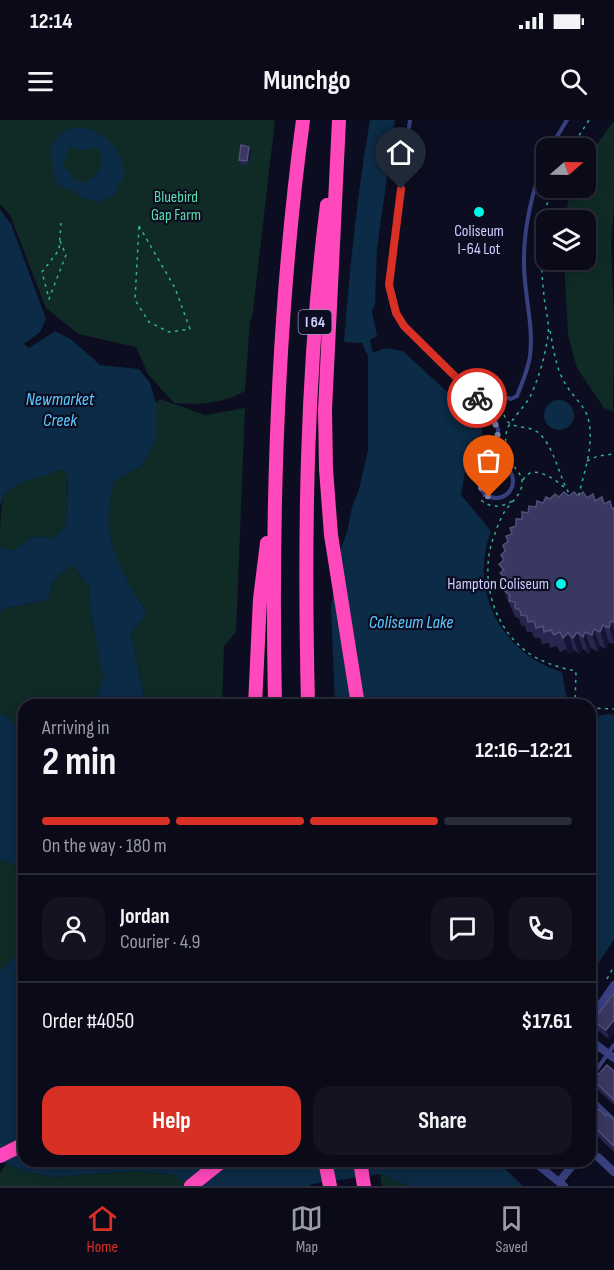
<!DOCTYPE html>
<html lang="en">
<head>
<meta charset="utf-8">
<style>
  body { margin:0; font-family:"Sofia Sans Condensed",sans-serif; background:#131322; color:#f1f3f6; height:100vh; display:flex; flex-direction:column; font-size:22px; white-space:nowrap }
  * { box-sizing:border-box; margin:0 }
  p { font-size:20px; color:#999aa2 }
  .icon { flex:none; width:33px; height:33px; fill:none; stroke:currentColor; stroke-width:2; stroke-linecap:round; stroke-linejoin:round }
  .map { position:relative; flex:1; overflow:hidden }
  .details { position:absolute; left:18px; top:579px; width:578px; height:468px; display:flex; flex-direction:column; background:#0a0a19; border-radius:18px; box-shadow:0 3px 15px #0003,0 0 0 2px #2a2b38 }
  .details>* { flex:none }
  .needle { width:39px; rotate:70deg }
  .buttons { position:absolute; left:536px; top:18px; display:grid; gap:12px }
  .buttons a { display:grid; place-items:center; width:60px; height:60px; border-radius:12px; background:#0a0a19; box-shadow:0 3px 15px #0003,0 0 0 2px #2a2b38; font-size:30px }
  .pin { position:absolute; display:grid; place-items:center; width:51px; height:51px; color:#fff; margin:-62px -26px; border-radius:50% 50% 50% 0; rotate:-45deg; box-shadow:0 0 6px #0007 }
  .pin .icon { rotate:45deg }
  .courier { position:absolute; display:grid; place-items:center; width:60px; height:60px; margin:-30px; border:4px solid #d93025; border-radius:50%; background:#fff; color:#222; box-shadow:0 2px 8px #0007 }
  .overview em { font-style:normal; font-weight:700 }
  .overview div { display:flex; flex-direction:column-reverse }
  .overview { display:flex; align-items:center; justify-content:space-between; height:102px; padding:0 24px }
  h1 { font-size:39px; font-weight:700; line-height:45px }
  .bar { display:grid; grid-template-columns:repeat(4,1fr); gap:9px 6px; align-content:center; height:72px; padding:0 24px }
  .bar i { height:8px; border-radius:4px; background:#2a2b38 }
  .bar .active { background:#d93025 }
  .bar p { grid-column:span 4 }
  .line { display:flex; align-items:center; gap:15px; padding:0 24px; border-top:2px solid #2a2b38 }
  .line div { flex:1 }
  .round { display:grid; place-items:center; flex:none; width:63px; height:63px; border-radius:18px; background:#131322 }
  .button { display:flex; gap:12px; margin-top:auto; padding:12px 24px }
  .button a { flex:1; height:69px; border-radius:18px; background:#d93025; color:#fff; font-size:24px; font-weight:700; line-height:69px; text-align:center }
  .button a+a { background:#131322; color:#f1f3f6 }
  .status { display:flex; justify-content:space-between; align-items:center; height:42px; padding:0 30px; background:#0a0a19; direction:ltr }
  .status svg { height:16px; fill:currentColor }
  header { display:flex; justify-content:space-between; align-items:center; height:78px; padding:0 24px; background:#0a0a19; font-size:27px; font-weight:700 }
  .dock { display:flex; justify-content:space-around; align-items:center; height:84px; border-top:2px solid #2a2b38; background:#0a0a19; font-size:16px; color:#999aa2 }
  .dock a { display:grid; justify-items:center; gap:3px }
  .dock .active { color:#d93025 }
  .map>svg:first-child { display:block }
  .green { fill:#102b26 }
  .water { fill:#0c2b46; fill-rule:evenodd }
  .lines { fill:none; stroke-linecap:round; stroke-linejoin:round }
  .path { stroke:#2eb296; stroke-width:1.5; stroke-dasharray:3 4.5; stroke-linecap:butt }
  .lane { stroke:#384080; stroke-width:4 }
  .street { stroke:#384080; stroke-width:8 }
  .highway { stroke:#ff48bc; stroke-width:14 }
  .wall { fill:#27264f }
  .shaded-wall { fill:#151435 }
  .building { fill:#393862; stroke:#50507b; stroke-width:1.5 }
  .done { stroke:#8a8bb1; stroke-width:6; stroke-dasharray:0 10.8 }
  .route { stroke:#d93025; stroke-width:8 }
  .poi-dot { fill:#01f8eb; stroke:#0d0d21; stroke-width:2 }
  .labels { text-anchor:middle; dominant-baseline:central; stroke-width:4.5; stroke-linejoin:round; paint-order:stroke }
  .shield { fill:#0d0d21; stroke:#9395bc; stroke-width:1.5 }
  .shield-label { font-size:15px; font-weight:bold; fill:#cdcfff }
  .park-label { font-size:16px; fill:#59dfa9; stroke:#0d0d21 }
  .poi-label { font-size:16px; fill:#cdcfff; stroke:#0d0d21 }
  .water-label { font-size:18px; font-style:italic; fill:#5bccff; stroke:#0d0d21 }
</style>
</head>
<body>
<div class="status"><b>12:14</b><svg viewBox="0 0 49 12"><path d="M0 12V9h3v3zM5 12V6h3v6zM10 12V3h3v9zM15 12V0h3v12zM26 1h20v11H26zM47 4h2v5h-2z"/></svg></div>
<header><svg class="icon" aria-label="menu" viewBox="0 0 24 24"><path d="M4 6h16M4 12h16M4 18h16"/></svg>Munchgo<svg class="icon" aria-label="search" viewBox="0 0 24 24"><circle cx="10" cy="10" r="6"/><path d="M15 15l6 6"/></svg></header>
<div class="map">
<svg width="614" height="1066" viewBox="0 0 614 1066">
  <rect width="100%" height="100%" fill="#0d0d21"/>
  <path class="green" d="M 0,0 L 275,0 L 252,199 L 250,199 L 245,271 C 223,284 199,285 174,283 L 148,254 L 136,227 L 78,214 L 46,188 L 10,95 L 0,84 Z
    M 614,1 L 614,85 L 611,124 L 614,202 L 613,291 L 604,288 L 577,248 L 568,215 L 564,140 L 585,140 L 585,100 L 565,100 L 570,71 L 572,68 L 585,68 L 585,40 Z
    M 160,279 L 205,295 L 245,288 L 236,512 L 224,526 L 222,585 L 146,585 L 131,514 L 147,493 C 128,462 104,428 109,389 C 110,380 112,371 114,362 L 143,345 L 156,320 L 156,283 Z
    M 60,350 L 68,353 L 66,407 L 52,418 L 35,416 L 12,431 L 0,427 C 0,414 0,386 4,375 C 12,362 45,355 60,350 Z
    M 72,445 L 89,466 L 91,493 L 104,558 L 96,578 L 98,585 L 24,585 L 24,616 L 7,596 L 0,594 L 0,493 L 7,488 L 48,480 L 52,462 Z
    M 0,739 L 24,749 L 24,833 L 16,836 L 0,851 Z
    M 6,1044 L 23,1051 L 54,1057 L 136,1051 L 174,1055 L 191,1066 L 0,1066 L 0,1053 Z
    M 380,1054 L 410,1066 L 382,1066 Z"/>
  <path class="water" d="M 370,0 L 395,0 L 377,128 L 375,185 L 372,191 L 377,216 L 370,220 L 372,231 L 375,232 L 386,228 L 403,231 L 474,297 L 482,308 L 482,327 L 479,332 L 466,346 L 461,375 L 491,411 C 468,471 502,534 562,552 L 568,585 L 335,585 L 331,488 L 338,437 L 348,409 L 352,387 L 359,369 L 368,330 L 368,236 L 362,223 L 344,222 C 350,147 357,74 370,0 Z
    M 71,8 C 100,4 127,32 124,59 L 118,64 L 114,76 L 98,82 L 82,78 L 72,69 L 64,68 L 56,63 C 53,36 41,23 71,8 ZM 75,26 L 78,31 L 96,27 C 111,39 98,57 84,63 L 73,60 L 71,54 L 63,46 L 69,29 Z
    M 0,89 L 11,104 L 46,199 L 40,212 L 24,224 L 29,228 L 55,211 L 72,220 L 100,245 L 139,249 L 150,263 L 156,283 L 156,320 L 143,345 L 114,362 C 112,371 110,380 109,389 C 105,428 128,462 147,493 L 131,514 L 146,585 L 98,585 L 96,578 L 103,558 L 91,493 L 89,466 L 72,445 L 52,462 L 48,480 L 7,488 L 0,493 L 0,427 L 12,431 L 35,416 L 52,418 L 66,407 L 68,359 L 68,353 L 60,350 L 18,364 L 4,374 L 0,387 Z
    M544 295a15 15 0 1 1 30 0a15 15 0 1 1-30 0Z
    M 0,594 L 7,596 L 24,616 L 24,749 L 0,739 Z
    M 609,594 L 614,595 L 614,819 L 590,857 L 590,597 Z
    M 24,833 L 24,1041 L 275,1041 L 307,1045 L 330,1041 L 497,1041 L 523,1066 L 410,1066 L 380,1054 L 312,1064 L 309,1066 L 191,1066 L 174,1055 L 136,1051 L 54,1057 L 23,1051 L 6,1044 L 0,1036 L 0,851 L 16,836 Z"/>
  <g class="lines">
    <path class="path" d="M 571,28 L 589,0
      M 552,68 C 540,100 540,141 544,176 C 545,189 550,202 548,216 C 545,236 539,258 530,277 C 525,286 509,302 507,310 C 505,317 505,331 508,337 C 513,349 526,354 521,369 C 518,377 510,384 505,391 C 500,399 497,408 494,416 C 478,459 494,512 533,536 C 547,544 561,548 576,551 L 575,585
      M 139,106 L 175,168 L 190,209 L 169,212 L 149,202 L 135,180 Z
      M 60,121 L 66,135 L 49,179 L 42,152 L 59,130 L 61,103
      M 550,211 C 554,231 556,251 568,268 C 574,277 583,285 587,295 C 596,321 584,352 578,378
      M 501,288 C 503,292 505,298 507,301 C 515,310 531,304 541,315 C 556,332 559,357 570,375
      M 587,341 L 598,336 L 614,334
      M 523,360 C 532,343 553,358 564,367
      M 485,374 L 481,380 C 490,388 501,388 512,381
      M 590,588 L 614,589
      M 607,859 L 614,846"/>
    <path class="lane" d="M 410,0 L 390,149 C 389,171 392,187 404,206 L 470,271 L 495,298 L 498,310 L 498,345
      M 550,28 L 567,0
      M 508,278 L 511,279 L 517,276 C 522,263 528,250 530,236 C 534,203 523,171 524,139 C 524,102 533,69 546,35
      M479 361a17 17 0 1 1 34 0a17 17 0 1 1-34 0Z
      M 590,959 L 614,925
      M 590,977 L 614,1000"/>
    <path class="street" d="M 590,900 L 614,865
      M 590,920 L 614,938
      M 590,1033 L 598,1037 L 614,1052
      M 533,1041 L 564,1066
      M 559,1062 L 576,1041"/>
    <path class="highway" d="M 339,0 L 325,290 L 326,349 L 331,415 L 358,585
      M 255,585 L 260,479 L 267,423
      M 275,585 C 271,390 277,194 303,0
      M 308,585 C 304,418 306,251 327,85
      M 0,1036 L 24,1024
      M 325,1041 L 330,1066
      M 360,1041 L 364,1066
      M 191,1066 L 222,1041"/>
  </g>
  <path class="wall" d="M 249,27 L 251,31 L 248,45 L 240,44 L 239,40 Z
    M 569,376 L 578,376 L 587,378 L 604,384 L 613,388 L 614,388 L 614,524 L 609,522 L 606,529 L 600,526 L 598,532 L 591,528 L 589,534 L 583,529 L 579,534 L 574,530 L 569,534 L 566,529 L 560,532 L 557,526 L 550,528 L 549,523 L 542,524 L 540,518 L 534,518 L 532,512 L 527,512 L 525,506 L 521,505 L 519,498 L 515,497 L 512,489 L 511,488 L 501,463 L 503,461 L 500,453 L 502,451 L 499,444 L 503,441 L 501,435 L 505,431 L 508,422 L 516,406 L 522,399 L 536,387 L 543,383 L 559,377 Z
    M 614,873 L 614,913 L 609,919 L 596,909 L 593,901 Z
    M 614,951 L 614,985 L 596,968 L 593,960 Z
    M 606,996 L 614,1000 L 614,1032 L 590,1009 L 590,999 Z"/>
  <path class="shaded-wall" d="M 249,27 L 251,31 L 248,45 L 247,41 Z
    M 611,501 L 614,510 L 614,522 L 609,508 Z
    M 603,505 L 609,522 L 606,529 L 600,512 Z
    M 594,509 L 600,526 L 598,532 L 592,515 Z
    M 577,512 L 583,529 L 579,534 L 573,518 Z
    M 585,512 L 591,528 L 589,534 L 583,517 Z
    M 568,513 L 574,530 L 569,534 L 563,518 Z
    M 614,900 L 614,913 L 609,919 L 606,910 Z"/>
  <path class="building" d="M 241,25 L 249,27 L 247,41 L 239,40 Z
    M 564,372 L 569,376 L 574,372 L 578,376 L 583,372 L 587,378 L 593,374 L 595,381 L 602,377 L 604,384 L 610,381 L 612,389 L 614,388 L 614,502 L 611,501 L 609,508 L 603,505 L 600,512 L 594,509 L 592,515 L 585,512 L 583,517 L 577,512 L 573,518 L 568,513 L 563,518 L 560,512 L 554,515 L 551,510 L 544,512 L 543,506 L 536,508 L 534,501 L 528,502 L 527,496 L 521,495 L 520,490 L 515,488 L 515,482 L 509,481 L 510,475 L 505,471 L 507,466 L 501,463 L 505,457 L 500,453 L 504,450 L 499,444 L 504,440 L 501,435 L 505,431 L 503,425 L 508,422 L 506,416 L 512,414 L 510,408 L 516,406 L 516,399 L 522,399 L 522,392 L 528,393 L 529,386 L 536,387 L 537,381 L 543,383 L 546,377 L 550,379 L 555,374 L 559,377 Z
    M 614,873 L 614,900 L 606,910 L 593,901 Z
    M 607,945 L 614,951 L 614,980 L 593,960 Z
    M 599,989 L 606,996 L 608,994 L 614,1000 L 614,1026 L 590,1003 L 590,999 Z"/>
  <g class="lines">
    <path class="done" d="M 477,278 C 501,303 498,312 498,345 C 478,344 473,366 489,377"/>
    <path class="route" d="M 401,69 L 389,165 L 396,193 L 404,206 L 477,278"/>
  </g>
  <g class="poi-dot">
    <circle cx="479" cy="92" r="6"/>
    <circle cx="561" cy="464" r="6"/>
  </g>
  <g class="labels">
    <rect class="shield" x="298.5" y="190" width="33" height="24" rx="4.5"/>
    <g class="shield-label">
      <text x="315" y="202">I 64</text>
    </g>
    <g class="park-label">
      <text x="176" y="77">Bluebird<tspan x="176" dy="18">Gap Farm</tspan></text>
    </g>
    <g class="poi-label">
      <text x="479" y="111">Coliseum<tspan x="479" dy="18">I-64 Lot</tspan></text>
      <text x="549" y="464" text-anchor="end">Hampton Coliseum</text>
    </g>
    <g class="water-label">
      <text x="60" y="279">Newmarket<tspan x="60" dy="21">Creek</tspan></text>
      <text x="411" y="502">Coliseum Lake</text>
    </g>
  </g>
</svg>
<div class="buttons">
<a><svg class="needle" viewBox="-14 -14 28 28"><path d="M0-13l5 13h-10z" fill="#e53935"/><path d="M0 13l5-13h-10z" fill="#999aa2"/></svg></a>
<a><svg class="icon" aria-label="layers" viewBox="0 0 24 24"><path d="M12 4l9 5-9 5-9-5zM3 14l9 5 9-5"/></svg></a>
</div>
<div class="pin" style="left:489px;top:377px;background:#ea580c"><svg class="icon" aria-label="bag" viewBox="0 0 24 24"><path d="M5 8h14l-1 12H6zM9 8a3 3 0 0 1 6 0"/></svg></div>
<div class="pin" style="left:401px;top:69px;background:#1f2937"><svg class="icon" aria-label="home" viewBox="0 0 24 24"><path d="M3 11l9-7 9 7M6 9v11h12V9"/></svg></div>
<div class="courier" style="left:477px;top:278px"><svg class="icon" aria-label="bike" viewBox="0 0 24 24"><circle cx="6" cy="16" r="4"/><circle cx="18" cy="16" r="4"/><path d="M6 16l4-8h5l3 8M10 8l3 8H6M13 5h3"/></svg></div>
<section class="details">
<div class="overview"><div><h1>2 min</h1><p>Arriving in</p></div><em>12:16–12:21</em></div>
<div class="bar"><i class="active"></i><i class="active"></i><i class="active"></i><i></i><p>On the way · 180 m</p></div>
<div class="line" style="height:108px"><a class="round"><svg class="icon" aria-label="person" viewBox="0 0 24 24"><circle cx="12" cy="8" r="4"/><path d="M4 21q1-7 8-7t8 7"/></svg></a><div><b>Jordan</b><p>Courier · 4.9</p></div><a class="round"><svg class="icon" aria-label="chat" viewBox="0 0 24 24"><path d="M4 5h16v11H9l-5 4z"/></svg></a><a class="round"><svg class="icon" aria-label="phone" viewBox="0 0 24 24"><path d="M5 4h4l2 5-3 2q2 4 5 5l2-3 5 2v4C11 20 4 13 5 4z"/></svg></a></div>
<div class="line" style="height:78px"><div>Order #4050</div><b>$17.61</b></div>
<div class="button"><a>Help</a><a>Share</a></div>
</section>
</div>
<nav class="dock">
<a class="active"><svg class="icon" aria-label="home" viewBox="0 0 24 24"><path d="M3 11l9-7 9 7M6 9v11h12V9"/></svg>Home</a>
<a><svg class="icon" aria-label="map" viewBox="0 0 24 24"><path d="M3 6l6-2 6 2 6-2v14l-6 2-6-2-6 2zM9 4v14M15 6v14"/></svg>Map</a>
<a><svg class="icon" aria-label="saved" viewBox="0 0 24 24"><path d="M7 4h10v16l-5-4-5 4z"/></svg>Saved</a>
</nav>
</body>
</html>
